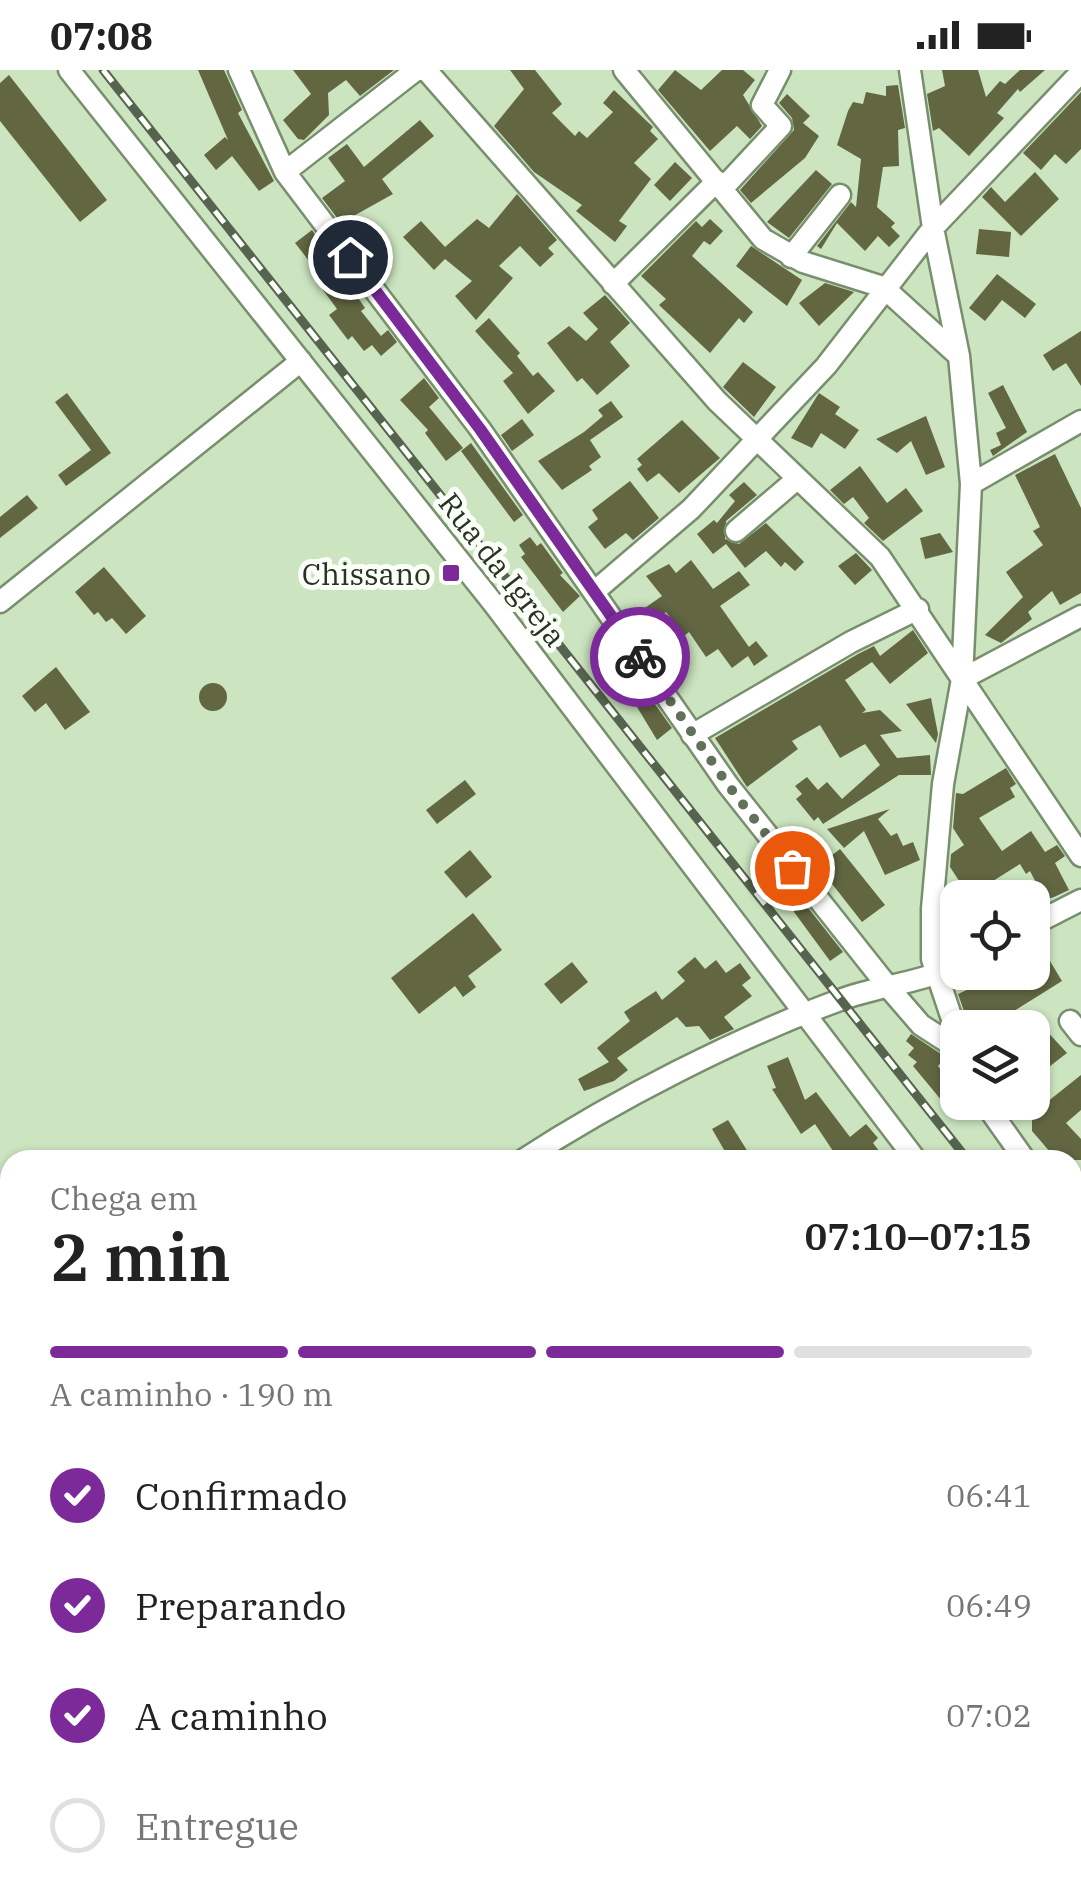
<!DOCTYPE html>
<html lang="pt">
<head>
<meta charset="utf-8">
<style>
  body { margin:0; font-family:"IBM Plex Serif",serif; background:#f2f2f2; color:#222; height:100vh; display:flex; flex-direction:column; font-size:38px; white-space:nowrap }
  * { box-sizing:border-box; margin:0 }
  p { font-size:32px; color:#767676 }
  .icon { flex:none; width:55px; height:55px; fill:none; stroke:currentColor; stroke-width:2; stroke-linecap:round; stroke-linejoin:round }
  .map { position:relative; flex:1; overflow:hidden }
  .details { position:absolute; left:0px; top:1080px; width:1082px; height:750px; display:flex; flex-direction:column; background:#fff; border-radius:30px 30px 0 0; box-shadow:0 2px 8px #0004 }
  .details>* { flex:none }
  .tools { position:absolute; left:940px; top:810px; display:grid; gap:20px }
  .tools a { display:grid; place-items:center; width:110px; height:110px; border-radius:20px; background:#fff; box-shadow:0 2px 8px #0004; font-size:50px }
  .pin { position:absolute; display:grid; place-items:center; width:85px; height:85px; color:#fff; margin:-42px; border:5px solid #fff; border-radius:50%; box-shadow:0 2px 10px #0007 }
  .courier { position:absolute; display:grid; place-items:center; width:100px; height:100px; margin:-50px; border:8px solid #7c2a9a; border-radius:50%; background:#fff; color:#222; box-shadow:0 2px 12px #0007 }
  .summary em { font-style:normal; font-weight:600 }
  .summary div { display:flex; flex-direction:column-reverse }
  .summary { display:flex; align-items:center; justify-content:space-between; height:170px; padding:0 50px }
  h1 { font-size:65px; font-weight:600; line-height:75px }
  .bar { display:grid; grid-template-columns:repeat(4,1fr); gap:15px 10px; align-content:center; height:120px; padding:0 50px }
  .bar i { height:12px; border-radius:8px; background:#e0e0e0 }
  .bar .on { background:#7c2a9a }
  .bar p { grid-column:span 4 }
  ol { padding:0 50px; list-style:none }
  li { display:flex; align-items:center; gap:30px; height:110px }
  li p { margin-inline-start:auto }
  li .icon { padding:10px; border-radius:50%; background:#7c2a9a; color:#fff; stroke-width:4 }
  li:last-child { color:#767676 }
  li i { width:55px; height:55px; border:5px solid #e0e0e0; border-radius:50% }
  .status { display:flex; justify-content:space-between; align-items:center; height:70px; padding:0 50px; background:#fff; direction:ltr }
  .status svg { height:28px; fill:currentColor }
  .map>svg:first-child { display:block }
  .green { fill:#d5af7a }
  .building { fill:#626742 }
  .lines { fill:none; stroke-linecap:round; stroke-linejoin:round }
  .minor-casing { stroke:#788f6d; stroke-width:25 }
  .minor { stroke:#fff; stroke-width:20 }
  .rail-casing { stroke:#56644f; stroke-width:9 }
  .rail { stroke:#fafff7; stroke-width:5; stroke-dasharray:15; stroke-linecap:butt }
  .done { stroke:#62715b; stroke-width:10; stroke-dasharray:0 18 }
  .route { stroke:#7c2a9a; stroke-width:12 }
  .poi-dot { fill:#7c2a9a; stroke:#fafff7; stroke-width:4 }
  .labels { text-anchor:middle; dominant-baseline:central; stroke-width:10; stroke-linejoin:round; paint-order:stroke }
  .street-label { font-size:30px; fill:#293224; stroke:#fafff7 }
  .poi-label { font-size:30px; fill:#293224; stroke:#fafff7; text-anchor:end }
</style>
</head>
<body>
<div class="status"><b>07:08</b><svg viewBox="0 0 49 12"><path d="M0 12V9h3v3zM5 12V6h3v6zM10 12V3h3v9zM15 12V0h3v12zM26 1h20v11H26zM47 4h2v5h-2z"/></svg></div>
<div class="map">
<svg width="1081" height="1830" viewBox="0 0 1081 1830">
  <rect width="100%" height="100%" fill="#cce5c0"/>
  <path class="green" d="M 10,1561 L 10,1820 L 278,1820 L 287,1830 L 0,1830 L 0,1568 Z"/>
  <path class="building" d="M 198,0 L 224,0 L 242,40 L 238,43 L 274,111 L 259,121 L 232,86 L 216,100 L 204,85 L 225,67 L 228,70 Z
    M 293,0 L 394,0 L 360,26 L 346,10 L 328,23 L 329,45 L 304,70 L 298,69 L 283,50 L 311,24 Z
    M 510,0 L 535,0 L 562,34 L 552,43 L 575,66 L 579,61 L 587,68 L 613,42 L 603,33 L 614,20 L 653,57 L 650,61 L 658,69 L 634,93 L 651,109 L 619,151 L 627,156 L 615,172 L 576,141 L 582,135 L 534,102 L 494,56 L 524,19 Z
    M 675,0 L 701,20 L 722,0 L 743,0 L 755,10 L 743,25 L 762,56 L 750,69 L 737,56 L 710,81 L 658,20 Z
    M 942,0 L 978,0 L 986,27 L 1000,11 L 1005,14 L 1020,0 L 1045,0 L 1020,22 L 1018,19 L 997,43 L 1004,48 L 969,86 L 939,58 L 933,61 L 927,24 L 945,16 Z
    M 9,5 L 107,130 L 80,152 L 0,51 L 0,13 Z
    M 898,15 L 905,58 L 898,60 L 899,96 L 883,97 L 877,137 L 895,153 L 891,157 L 900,166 L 889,177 L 878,166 L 865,181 L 837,153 L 821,179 L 817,176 L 851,132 L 856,137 L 861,89 L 837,75 L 848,41 L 853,32 L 863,34 L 866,22 L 886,26 L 886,16 Z
    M 1081,22 L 1081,79 L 1066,94 L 1055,84 L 1041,100 L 1023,83 Z
    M 787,24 L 810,46 L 803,53 L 819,66 L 805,88 L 751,133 L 740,120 L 794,60 L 792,48 L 779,33 Z
    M 420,50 L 434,66 L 382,109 L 393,124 L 341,153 L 322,128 L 345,111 L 328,88 L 347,74 L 364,97 Z
    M 675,92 L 692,108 L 670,131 L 654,115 Z
    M 816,100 L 832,114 L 789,168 L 767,152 Z
    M 1035,102 L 1059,129 L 1021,166 L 982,127 L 991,117 L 1005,132 Z
    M 517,124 L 557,170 L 548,178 L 554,184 L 540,197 L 520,176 L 499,196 L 513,208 L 476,250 L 455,226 L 472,211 L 445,189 L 434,200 L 403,167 L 421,151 L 445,177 L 477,149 L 489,158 Z
    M 710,149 L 723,161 L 710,175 L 704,171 L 692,186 L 753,242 L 744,253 L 739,248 L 710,283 L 659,235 L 666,229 L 641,206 L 696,151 L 702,157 Z
    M 979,159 L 1011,162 L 1009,187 L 976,184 Z
    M 312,160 L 365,238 L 361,241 L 381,266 L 388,260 L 397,272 L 381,286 L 372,275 L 364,281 L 352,266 L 348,270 L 329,245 L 337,239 L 312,205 L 317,201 L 295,173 Z
    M 751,176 L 802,210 L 787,236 L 736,196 Z
    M 997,204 L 1036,234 L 1025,248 L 1002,230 L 985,251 L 969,238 Z
    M 825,213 L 854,222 L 819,256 L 799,233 Z
    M 605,225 L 630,253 L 610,272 L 630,296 L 597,325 L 582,308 L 577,312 L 547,273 L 569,256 L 586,271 L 598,259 L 583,243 Z
    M 489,248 L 520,283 L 517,286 L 533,306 L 538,302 L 555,321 L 528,344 L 503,311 L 513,303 L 475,261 Z
    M 1081,261 L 1081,316 L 1066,293 L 1053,301 L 1043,285 Z
    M 743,292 L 776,317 L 754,347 L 723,317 Z
    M 424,308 L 439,328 L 429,337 L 463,378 L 446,391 L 425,363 L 428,360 L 400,330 Z
    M 1003,315 L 1027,362 L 993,386 L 990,380 L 1001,375 L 996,363 L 1006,358 L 988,323 Z
    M 67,323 L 111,383 L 66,416 L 58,405 L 91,380 L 55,332 Z
    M 819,323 L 840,337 L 835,344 L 859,360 L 845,379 L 821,363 L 812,378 L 791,368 Z
    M 611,331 L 623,347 L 590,370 L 601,387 L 589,396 L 592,400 L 562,420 L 538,391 L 584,362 L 603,346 L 598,340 Z
    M 926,346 L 945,397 L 926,405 L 911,371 L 897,383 L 876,369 Z
    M 522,349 L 534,365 L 512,381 L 501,365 Z
    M 682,350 L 720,388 L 679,423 L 659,403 L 647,412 L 637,399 L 642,395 L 637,389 Z
    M 471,373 L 523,445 L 514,452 L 461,381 Z
    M 1055,384 L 1081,438 L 1081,523 L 1060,535 L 1052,521 L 1028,542 L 1032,549 L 1001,573 L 985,565 L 1023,527 L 1006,502 L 1043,475 L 1033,461 L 1040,457 L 1015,405 Z
    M 860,396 L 887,433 L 906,418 L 923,441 L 883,471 L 864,453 L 869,448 L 853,427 L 844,434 L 830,420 Z
    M 630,411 L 659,448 L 633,470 L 626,463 L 605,479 L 588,457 L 598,449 L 592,440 Z
    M 744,412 L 757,425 L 726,451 L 725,469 L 739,474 L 766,453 L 804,492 L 795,501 L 785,492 L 781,497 L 766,481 L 745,498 L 726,474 L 713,484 L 697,464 L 714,450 L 717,453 L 735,431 L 729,425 Z
    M 27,425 L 38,438 L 0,468 L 0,447 Z
    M 940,463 L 953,482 L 925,489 L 920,468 Z
    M 530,467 L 537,476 L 541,473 L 563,503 L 560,505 L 580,526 L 563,542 L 521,487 L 525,484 L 519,475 Z
    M 856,483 L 872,500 L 855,515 L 838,496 Z
    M 691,490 L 713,519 L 739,501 L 750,515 L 720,536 L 749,577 L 756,571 L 768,586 L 754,596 L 748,586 L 732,598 L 718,579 L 706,587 L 689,562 L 684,566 L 666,542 L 642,559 L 648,569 L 645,571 L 629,549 L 662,526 L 646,506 L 669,494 L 676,503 Z
    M 104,497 L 146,546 L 126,564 L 112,548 L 106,552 L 98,542 L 94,545 L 75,522 Z
    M 913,560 L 928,583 L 890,614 L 872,592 L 845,610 L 866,640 L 862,643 L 880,640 L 902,661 L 880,665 L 897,688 L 930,685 L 931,705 L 899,705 L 823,754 L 818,747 L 814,751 L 796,729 L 802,724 L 795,716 L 807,707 L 818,720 L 827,712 L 842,729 L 880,695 L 865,674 L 840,688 L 820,655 L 792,671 L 798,679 L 747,717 L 715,668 L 858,584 L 874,576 L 880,586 Z
    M 56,597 L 90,642 L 65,660 L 46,633 L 35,642 L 22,626 Z
    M199 627a14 14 0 1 1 28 0a14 14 0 1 1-28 0Z
    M 647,623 L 672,658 L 657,670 L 634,632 Z
    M 931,628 L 938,664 L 936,673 L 906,634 Z
    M 1006,698 L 1016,714 L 1010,718 L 1015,727 L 979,748 L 1002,781 L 1031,761 L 1045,782 L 1057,775 L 1065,786 L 1055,793 L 1069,820 L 1054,827 L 1045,830 L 1030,801 L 1026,804 L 1020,794 L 993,811 L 996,819 L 985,824 L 967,823 L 950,797 L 951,784 L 964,775 L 953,758 L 956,723 L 963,724 Z
    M 465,710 L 476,724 L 437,754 L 426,740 Z
    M 890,739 L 878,749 L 891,766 L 897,763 L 903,776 L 913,772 L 920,790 L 885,805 L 864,761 L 844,778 L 827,759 Z
    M 840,779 L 885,835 L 862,852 L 818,796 Z
    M 470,780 L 492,807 L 466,828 L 444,802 Z
    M 798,825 L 843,882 L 830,891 L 794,842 L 790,831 Z
    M 473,843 L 502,880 L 468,906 L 476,917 L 463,927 L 455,916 L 419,944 L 391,908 Z
    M 1036,868 L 1062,911 L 987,958 L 979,949 L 974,952 L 965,944 L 958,924 L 980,914 L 982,918 L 999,902 L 1032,902 L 1032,869 Z
    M 695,887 L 705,899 L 716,890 L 726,903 L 740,893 L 751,908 L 742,915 L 752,926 L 724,947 L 734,959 L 710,970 L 699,956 L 686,957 L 677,947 L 617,988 L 628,1000 L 614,1011 L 584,1021 L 578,1009 L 609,992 L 597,978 L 630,951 L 624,942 L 656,921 L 662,930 L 685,911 L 677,902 Z
    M 572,892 L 588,912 L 561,934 L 544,914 Z
    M 1032,945 L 1067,983 L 1032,1010 Z
    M 911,964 L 941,984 L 943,990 L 938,996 L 958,1023 L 958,1032 L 965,1034 L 952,1043 L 913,996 L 917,992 L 908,985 L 914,978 L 906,971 Z
    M 788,987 L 805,1030 L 816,1022 L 850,1067 L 866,1054 L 878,1068 L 873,1073 L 886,1090 L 839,1090 L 815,1054 L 801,1064 L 772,1019 L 776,1018 L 767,996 Z
    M 1081,1005 L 1081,1040 L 1066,1053 L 1081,1069 L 1081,1090 L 1057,1090 L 1032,1061 L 1032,1044 Z
    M 728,1050 L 748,1082 L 735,1090 L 730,1090 L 712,1059 Z"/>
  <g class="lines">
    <g class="minor-casing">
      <path id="minor" d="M 69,0 L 493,533 L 916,1090
        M 239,0 L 285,102 L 480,359 L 728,715 L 889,918 L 921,955 L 952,975
        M 426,0 L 717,331 L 880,487 L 1081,786
        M 624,0 L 763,169 L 803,192 L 883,217 L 959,286
        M 910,0 L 933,158 L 959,286 L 971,414 L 962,609 L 943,714 L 932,839 L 932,889 L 953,952 L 952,975 L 958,989
        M 285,102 L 416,0
        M 723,118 L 781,56 L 762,35 L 780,0
        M 791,187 L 840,125
        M 613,214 L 717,111
        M 971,414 L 1081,351
        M 736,461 L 797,409
        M 595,521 L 691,439 L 826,296 L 933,158 L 1081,2
        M 0,532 L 301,291
        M 962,609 L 1081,546
        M 692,665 L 851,572 L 918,539
        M 1032,855 L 1081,830
        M 1070,951 L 1081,965
        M 984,1032 L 1025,1090
        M 523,1090 C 615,1030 736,968 840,930 C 879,915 920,914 958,894
        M 1072,1152 L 1081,1162
        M 1072,1293 L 1081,1304
        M 1072,1783 L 1081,1778
        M 494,1820 L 502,1830
        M 800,1820 L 807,1830
        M 1005,1830 L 1019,1820"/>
    </g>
    <use href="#minor" class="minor"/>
    <g class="rail-casing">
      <path id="rail" d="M 103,0 L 968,1090
        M 1072,1226 L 1081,1237"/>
    </g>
    <use href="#rail" class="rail"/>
  </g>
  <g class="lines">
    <path class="done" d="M 640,587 L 728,715 L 792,798"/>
    <path class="route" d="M 350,187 L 480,359 L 640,587"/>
  </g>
  <rect class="poi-dot" x="441" y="493" width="20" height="20" rx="5"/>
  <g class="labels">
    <g class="street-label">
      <text transform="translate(503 499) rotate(52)">Rua da Igreja</text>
    </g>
    <g class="poi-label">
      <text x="431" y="503">Chissano</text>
    </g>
  </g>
</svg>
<div class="tools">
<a><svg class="icon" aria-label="locate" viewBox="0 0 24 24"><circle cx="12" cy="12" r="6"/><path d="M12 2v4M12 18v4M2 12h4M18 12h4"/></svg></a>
<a><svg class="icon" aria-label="layers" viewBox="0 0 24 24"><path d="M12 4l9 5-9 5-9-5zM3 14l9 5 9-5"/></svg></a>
</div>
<div class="pin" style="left:792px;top:798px;background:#ea580c"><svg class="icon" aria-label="bag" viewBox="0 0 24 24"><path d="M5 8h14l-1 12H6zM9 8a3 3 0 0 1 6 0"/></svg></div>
<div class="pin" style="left:350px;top:187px;background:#1f2937"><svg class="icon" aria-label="home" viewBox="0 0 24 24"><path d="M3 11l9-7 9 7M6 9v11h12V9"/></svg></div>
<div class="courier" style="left:640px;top:587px"><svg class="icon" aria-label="bike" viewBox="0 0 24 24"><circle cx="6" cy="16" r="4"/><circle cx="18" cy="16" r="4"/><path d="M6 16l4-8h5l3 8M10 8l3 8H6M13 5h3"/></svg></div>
<section class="details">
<div class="summary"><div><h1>2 min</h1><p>Chega em</p></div><em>07:10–07:15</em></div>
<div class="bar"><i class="on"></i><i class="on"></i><i class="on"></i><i></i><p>A caminho · 190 m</p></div>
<ol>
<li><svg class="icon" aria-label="check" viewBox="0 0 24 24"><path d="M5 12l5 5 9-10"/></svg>Confirmado<p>06:41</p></li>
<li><svg class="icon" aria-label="check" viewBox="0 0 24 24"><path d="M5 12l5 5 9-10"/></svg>Preparando<p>06:49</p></li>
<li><svg class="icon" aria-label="check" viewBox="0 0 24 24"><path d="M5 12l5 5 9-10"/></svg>A caminho<p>07:02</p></li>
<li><i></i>Entregue</li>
</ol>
</section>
</div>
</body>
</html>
